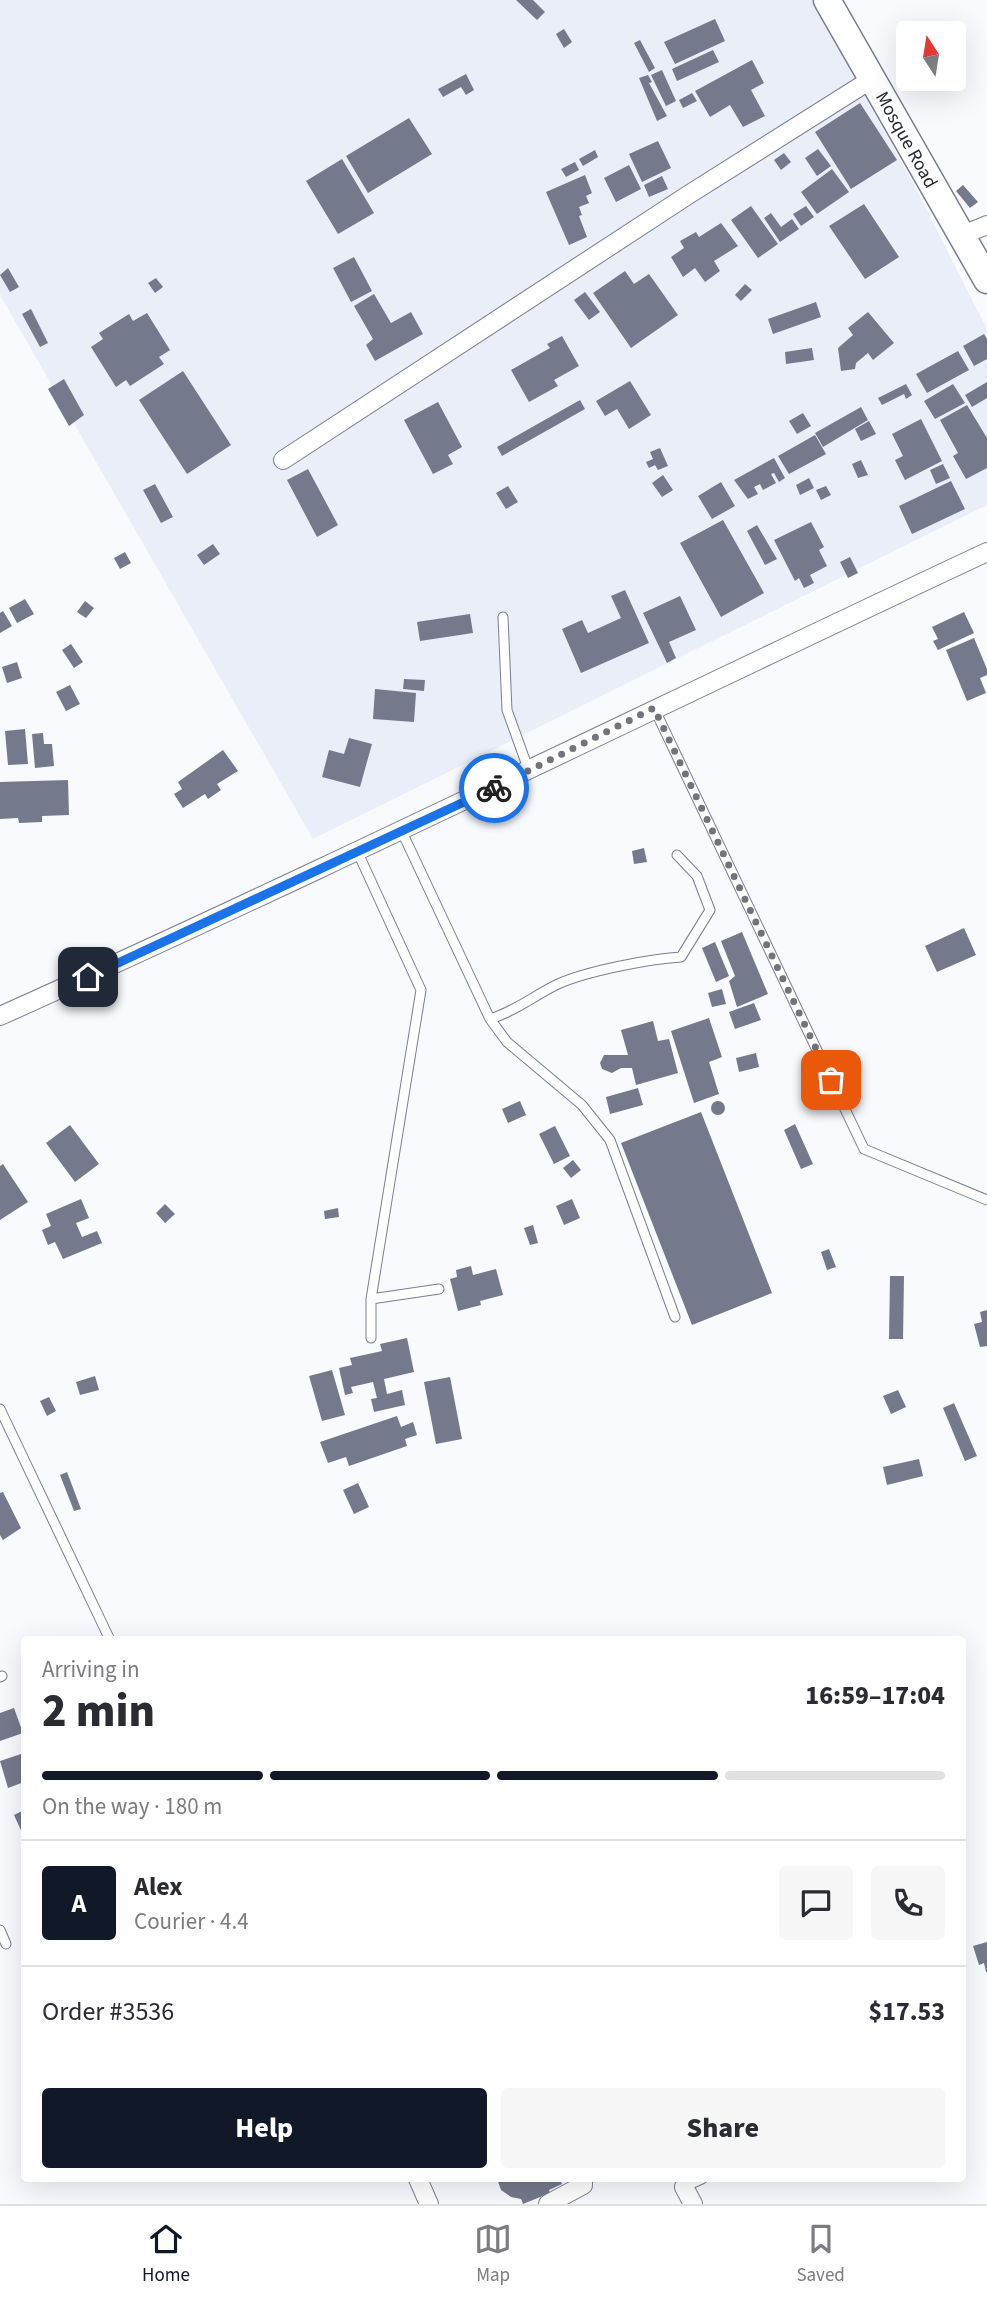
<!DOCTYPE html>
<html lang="en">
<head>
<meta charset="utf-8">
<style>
  body { margin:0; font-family:"Source Sans 3",sans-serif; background:#f7f7f7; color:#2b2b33; height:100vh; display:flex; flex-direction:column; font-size:26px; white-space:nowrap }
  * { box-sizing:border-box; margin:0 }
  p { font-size:23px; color:#7c7c81 }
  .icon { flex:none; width:38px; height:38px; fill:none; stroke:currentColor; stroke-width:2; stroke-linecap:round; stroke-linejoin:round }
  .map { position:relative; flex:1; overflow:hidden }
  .sheet { position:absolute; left:21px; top:1636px; width:945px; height:546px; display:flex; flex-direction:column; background:#fff; border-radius:7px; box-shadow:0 7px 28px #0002 }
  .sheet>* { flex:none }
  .needle { width:46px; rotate:348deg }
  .controls { position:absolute; left:896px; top:21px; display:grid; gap:14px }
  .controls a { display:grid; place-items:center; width:70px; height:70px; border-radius:7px; background:#fff; box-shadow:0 7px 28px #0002; font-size:35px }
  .pin { position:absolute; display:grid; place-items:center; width:60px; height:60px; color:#fff; margin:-30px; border-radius:14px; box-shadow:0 4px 10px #0006 }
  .courier { position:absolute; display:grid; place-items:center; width:70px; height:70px; margin:-35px; border:5px solid #1a73e8; border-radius:50%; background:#fff; color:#222; box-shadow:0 2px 9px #0007 }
  .overview em { font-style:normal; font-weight:800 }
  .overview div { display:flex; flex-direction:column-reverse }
  .overview { display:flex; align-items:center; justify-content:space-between; height:119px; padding:0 21px }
  h1 { font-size:46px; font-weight:800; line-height:52px }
  .bar { display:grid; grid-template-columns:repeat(4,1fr); gap:10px 7px; align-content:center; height:84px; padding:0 21px }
  .bar i { height:9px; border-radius:5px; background:#e1e1e2 }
  .bar .on { background:#111827 }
  .bar p { grid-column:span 4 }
  .line { display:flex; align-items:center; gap:18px; padding:0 21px; border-top:2px solid #e1e1e2 }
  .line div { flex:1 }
  .round { display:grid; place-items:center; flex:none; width:74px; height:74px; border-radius:7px; background:#f7f7f7 }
  .action { display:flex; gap:14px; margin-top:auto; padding:14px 21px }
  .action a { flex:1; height:80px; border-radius:7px; background:#111827; color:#fff; font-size:28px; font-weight:800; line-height:80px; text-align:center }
  .action a+a { background:#f7f7f7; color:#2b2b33 }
  .tab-bar { display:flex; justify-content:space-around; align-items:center; height:98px; border-top:2px solid #e1e1e2; background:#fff; font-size:19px; color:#7c7c81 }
  .tab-bar a { display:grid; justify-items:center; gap:4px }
  .tab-bar .on { color:#111827 }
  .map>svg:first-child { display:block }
  .built { fill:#eaeef9 }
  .building { fill:#74798c }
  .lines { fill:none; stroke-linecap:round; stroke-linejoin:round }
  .lane-casing { stroke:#7a7f93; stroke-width:11 }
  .street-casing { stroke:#7a7f93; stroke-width:20 }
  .secondary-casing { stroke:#7a7f93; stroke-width:29 }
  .lane { stroke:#fff; stroke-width:9 }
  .street { stroke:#fff; stroke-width:18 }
  .secondary { stroke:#fff; stroke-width:26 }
  .done { stroke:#72737b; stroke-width:7; stroke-dasharray:0 12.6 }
  .route { stroke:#1a73e8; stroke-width:9 }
  .labels { text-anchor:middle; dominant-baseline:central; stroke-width:5; stroke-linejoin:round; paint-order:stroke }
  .street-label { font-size:19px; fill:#292b34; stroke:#fff }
</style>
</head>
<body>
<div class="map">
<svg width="987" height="2204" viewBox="0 0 987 2204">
  <rect width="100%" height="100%" fill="#f9fafe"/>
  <path class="built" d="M 0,0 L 812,0 L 914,185 L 987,329 L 987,505 L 313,839 L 0,295 Z"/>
  <path class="building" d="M 516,0 L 533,0 L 545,12 L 537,20 Z
    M 715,19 L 725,41 L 675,64 L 664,42 Z
    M 564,29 L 572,42 L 564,48 L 556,34 Z
    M 640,40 L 655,68 L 649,72 L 634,43 Z
    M 713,50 L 719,62 L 677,81 L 672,69 Z
    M 752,60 L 764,83 L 751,90 L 765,116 L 743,127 L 730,105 L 710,117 L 695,91 Z
    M 662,70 L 676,101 L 666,106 L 651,75 Z
    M 466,74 L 474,90 L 466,95 L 461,87 L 443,97 L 438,89 Z
    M 648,75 L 652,82 L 649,83 L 667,116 L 657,121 L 639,78 Z
    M 692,93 L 697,101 L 683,108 L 679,100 Z
    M 860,103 L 897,160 L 851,189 L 815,132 Z
    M 409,118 L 432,154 L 368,193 L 346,156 Z
    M 658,141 L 671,168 L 642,182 L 629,154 Z
    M 818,149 L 831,166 L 817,176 L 805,158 Z
    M 595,150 L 598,157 L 583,166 L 579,159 Z
    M 784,153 L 791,162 L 781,170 L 774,160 Z
    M 342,159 L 374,213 L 338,234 L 306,181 Z
    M 575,162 L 579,170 L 566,177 L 561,169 Z
    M 629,165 L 641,189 L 616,202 L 604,178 Z
    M 832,169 L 849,192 L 817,214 L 801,192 Z
    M 585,175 L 592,193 L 586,196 L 589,203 L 579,207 L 582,215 L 579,216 L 587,237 L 569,245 L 546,192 Z
    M 662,176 L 668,189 L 649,197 L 644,185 Z
    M 963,185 L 978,202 L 970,208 L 956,191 Z
    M 864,204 L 899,257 L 865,279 L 829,226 Z
    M 751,206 L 778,244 L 758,258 L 731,220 Z
    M 806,206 L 814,217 L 801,226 L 793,214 Z
    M 771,213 L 781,227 L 792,219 L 799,229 L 780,242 L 764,218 Z
    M 721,223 L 738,246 L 714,261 L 720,271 L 705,282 L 695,268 L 683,277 L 671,257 L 684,248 L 680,241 L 696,232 L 699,237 Z
    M 354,257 L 372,291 L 351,302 L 333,268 Z
    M 8,268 L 19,287 L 10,292 L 0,275 Z
    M 625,271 L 634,284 L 649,274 L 678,315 L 631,348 L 593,293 Z
    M 156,278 L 163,287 L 155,293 L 148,283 Z
    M 745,284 L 752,290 L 741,301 L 735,295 Z
    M 585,292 L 600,312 L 589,320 L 574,300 Z
    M 374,294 L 391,323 L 411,312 L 423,334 L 375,361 L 366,345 L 373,339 L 354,306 Z
    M 816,302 L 821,317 L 773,334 L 768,319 Z
    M 31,309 L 48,343 L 40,347 L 22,314 Z
    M 868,312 L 894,343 L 873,360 L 868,353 L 856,363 L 855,369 L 841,371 L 838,348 L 853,335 L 848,328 Z
    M 147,313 L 170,350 L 159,357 L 164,364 L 130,386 L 126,380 L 116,387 L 91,347 L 103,339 L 99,333 L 129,314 L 133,321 Z
    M 984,334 L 987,339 L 987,359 L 974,366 L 963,346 Z
    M 562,336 L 579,366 L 554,380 L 558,386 L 529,402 L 511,370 L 550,348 L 547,344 Z
    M 812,348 L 814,360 L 786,364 L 785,352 Z
    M 958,351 L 969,370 L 927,393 L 916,374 Z
    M 183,371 L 231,445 L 187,474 L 139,400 Z
    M 64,379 L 84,415 L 69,426 L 48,389 Z
    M 630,381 L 651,415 L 629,429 L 617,409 L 605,416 L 596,401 Z
    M 987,382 L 987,398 L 972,407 L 965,395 Z
    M 906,384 L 912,395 L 906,399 L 904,394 L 882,405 L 878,398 Z
    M 953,384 L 965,403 L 935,419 L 924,401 Z
    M 580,400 L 585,409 L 502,456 L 497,447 Z
    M 438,402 L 462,447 L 448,455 L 453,464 L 433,474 L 404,420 Z
    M 967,405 L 987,438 L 987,468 L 966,479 L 953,456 L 958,453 L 940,420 Z
    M 861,407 L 868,420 L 823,447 L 815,433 Z
    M 803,413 L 811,426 L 797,434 L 789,421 Z
    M 921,419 L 942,461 L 905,480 L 895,460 L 903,456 L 892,434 Z
    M 869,421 L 876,434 L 861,441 L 855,429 Z
    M 815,435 L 826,454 L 789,474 L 778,456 Z
    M 660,448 L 668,466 L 658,470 L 655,465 L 649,468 L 646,462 L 653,459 L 650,452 Z
    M 774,458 L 785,478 L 779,482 L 774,473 L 771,474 L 776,483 L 763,490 L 760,484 L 754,487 L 758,494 L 748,499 L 734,480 Z
    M 861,460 L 868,475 L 858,478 L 852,464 Z
    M 943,464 L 950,478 L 936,484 L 930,470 Z
    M 308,469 L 338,525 L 317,537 L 287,480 Z
    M 663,475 L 673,490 L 662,497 L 652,483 Z
    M 809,478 L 814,488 L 800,495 L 796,485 Z
    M 951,481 L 965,509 L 912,534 L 899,506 Z
    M 721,482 L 735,506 L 712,519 L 698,496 Z
    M 155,484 L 173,517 L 161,523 L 143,490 Z
    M 508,486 L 518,502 L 506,509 L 496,493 Z
    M 826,486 L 831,495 L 821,500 L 816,490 Z
    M 723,520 L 764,593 L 721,617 L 680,543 Z
    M 811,522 L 824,547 L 819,550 L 827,566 L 810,575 L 814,583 L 804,588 L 799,578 L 795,581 L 774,540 Z
    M 757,525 L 777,559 L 765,565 L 747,531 Z
    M 213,544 L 220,554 L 204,565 L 197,555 Z
    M 125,552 L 131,563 L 120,569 L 114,558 Z
    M 850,557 L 858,573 L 848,578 L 840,562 Z
    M 625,590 L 649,643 L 581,673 L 562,629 L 582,620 L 588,633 L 621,618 L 611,596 Z
    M 680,596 L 696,630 L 669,642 L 676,658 L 667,663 L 643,613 Z
    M 25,599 L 34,614 L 17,623 L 9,608 Z
    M 85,601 L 94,608 L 86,618 L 77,612 Z
    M 3,611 L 12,626 L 0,633 L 0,613 Z
    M 964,612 L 974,633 L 938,650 L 933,641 L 938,639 L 932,627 Z
    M 470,614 L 473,633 L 420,641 L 417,622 Z
    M 974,638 L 987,669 L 987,675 L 980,678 L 986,693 L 967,701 L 946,650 Z
    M 71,644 L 83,662 L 74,668 L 62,650 Z
    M 17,662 L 22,678 L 7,683 L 2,667 Z
    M 404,679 L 425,680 L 424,691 L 403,689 Z
    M 70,685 L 80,704 L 66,711 L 56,692 Z
    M 375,689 L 416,693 L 414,722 L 373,719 Z
    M 25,729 L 28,764 L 8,765 L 5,731 Z
    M 43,733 L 44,744 L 52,744 L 54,766 L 35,768 L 32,734 Z
    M 349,738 L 372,744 L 360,787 L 322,777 L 329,750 L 344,754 Z
    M 223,750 L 238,771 L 217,784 L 221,790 L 208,799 L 205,794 L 183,808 L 174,794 L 182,789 L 178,782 Z
    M 68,780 L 69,815 L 42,816 L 42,822 L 19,823 L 18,818 L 0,819 L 0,782 Z
    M 644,848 L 647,862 L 634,864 L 632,851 Z
    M 964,928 L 976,955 L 937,972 L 925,946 Z
    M 742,932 L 768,994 L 737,1007 L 729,981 L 735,976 L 721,941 Z
    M 715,942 L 729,976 L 716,982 L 702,948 Z
    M 722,989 L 726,1004 L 712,1007 L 708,993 Z
    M 754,1003 L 761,1020 L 735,1029 L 729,1012 Z
    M 709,1018 L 722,1057 L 709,1062 L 719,1094 L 694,1103 L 671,1031 Z
    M 653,1021 L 658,1041 L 669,1039 L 678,1073 L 636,1085 L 632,1068 L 621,1068 L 612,1073 L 602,1069 L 600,1063 L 604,1055 L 628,1055 L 621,1030 Z
    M 756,1053 L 759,1067 L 739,1072 L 736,1058 Z
    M 638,1088 L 643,1105 L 610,1114 L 606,1097 Z
    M711 1108a7 7 0 1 1 14 0a7 7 0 1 1-14 0Z
    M 520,1101 L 526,1115 L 508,1123 L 502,1109 Z
    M 701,1112 L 772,1293 L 692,1325 L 621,1143 Z
    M 795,1124 L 813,1164 L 801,1169 L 784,1130 Z
    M 70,1125 L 99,1164 L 75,1182 L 46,1143 Z
    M 555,1126 L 570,1156 L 554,1164 L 539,1134 Z
    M 573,1160 L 581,1170 L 571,1178 L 563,1168 Z
    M 3,1164 L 28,1202 L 0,1220 L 0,1166 Z
    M 81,1199 L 89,1218 L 76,1223 L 82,1237 L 97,1231 L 102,1243 L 63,1259 L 55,1242 L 48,1245 L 42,1230 L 51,1226 L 46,1214 Z
    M 572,1199 L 580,1218 L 564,1225 L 556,1206 Z
    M 165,1204 L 175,1214 L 165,1223 L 156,1213 Z
    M 338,1208 L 339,1217 L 325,1219 L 324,1211 Z
    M 533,1225 L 538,1243 L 530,1245 L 524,1228 Z
    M 829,1249 L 836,1267 L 827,1270 L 821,1252 Z
    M 471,1266 L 473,1275 L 496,1269 L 503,1295 L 480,1301 L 481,1305 L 458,1311 L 450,1279 L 457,1277 L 456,1270 Z
    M 890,1276 L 904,1276 L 903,1339 L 889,1339 Z
    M 987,1310 L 987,1346 L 980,1347 L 974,1324 L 982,1322 L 980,1312 Z
    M 407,1338 L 414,1372 L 384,1379 L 387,1394 L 402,1390 L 405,1405 L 374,1412 L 371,1399 L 377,1398 L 373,1382 L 351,1387 L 353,1393 L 345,1395 L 339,1368 L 352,1365 L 350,1358 L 382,1351 L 380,1344 Z
    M 332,1370 L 345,1415 L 322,1421 L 309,1376 Z
    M 95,1376 L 99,1390 L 80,1395 L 76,1382 Z
    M 450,1377 L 462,1439 L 436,1444 L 424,1382 Z
    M 898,1390 L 906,1407 L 891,1414 L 883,1396 Z
    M 49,1397 L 56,1411 L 47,1416 L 40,1401 Z
    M 954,1403 L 977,1456 L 965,1461 L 943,1408 Z
    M 397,1416 L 401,1427 L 413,1422 L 417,1435 L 405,1439 L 407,1446 L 349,1466 L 346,1457 L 328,1463 L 320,1442 Z
    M 919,1459 L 923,1476 L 887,1485 L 883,1467 Z
    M 67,1472 L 81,1509 L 74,1511 L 60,1475 Z
    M 358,1483 L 369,1507 L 354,1514 L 343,1490 Z
    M 3,1492 L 21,1528 L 3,1540 L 0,1535 L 0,1493 Z
    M 14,1708 L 23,1733 L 0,1741 L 0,1713 Z
    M 24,1753 L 24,1782 L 8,1788 L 0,1761 Z
    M 24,1810 L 24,1837 L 14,1815 Z
    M 987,1942 L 987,1972 L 986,1972 L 984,1963 L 979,1965 L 973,1946 Z
    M 497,2179 L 522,2179 L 526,2182 L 533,2179 L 560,2179 L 562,2184 L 549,2190 L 550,2193 L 523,2204 L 521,2199 L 511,2197 L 501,2190 Z"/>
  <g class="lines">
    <g class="lane-casing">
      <path id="lane" d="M 503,617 L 507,710 L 529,771
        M 654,708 L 864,1149 L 987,1200
        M 402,832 L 490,1019 C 518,1010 533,996 558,984 C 587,971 649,959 681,957 L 710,910 L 697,876 L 677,855
        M 358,853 L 421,990 L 371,1299 L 371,1338
        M 490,1019 L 507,1042 L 582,1105 L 610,1140 L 675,1317
        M 371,1299 L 439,1289
        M 0,1409 L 110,1640
        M 0,1677 L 2,1676
        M 0,1930 L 6,1944
        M 680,2179 L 684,2187 L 702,2179"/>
    </g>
    <g class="street-casing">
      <path id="street" d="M 960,236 L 987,225
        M 283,460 L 688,195 L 872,79
        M 0,1016 C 332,867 658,706 987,552
        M 418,2179 L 429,2204
        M 684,2187 L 693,2204
        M 548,2204 L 583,2185 L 583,2179"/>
    </g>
    <g class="secondary-casing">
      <path id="secondary" d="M 827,0 L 987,280"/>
    </g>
    <use href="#lane" class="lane"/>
    <use href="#street" class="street"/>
    <use href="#secondary" class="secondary"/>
  </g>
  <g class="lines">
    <path class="done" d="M 494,788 L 654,708 L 831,1080"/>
    <path class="route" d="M 88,977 L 494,788"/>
  </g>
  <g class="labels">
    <g class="street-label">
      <text transform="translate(906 140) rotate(61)">Mosque Road</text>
    </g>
  </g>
</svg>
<div class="controls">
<a><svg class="needle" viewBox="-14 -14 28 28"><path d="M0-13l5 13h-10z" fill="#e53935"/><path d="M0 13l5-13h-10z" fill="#7c7c81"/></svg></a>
</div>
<div class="pin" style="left:831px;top:1080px;background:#ea580c"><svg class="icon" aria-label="bag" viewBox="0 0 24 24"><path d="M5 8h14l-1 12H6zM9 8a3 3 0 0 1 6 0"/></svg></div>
<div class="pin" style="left:88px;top:977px;background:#1f2937"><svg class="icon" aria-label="home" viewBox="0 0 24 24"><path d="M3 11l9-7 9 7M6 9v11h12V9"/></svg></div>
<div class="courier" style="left:494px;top:788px"><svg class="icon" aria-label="bike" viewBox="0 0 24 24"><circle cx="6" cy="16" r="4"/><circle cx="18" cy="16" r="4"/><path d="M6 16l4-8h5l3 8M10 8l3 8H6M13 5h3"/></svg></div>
<section class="sheet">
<div class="overview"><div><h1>2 min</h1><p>Arriving in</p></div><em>16:59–17:04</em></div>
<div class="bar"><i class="on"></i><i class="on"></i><i class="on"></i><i></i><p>On the way · 180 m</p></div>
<div class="line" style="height:126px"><b class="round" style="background:#111827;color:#fff">A</b><div><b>Alex</b><p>Courier · 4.4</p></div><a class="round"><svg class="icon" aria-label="chat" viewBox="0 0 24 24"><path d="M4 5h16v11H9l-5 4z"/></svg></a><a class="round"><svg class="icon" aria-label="phone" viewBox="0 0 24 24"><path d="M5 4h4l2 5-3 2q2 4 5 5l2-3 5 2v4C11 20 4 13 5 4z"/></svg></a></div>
<div class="line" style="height:91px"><div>Order #3536</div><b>$17.53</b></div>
<div class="action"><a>Help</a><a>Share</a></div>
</section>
</div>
<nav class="tab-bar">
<a class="on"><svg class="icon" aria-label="home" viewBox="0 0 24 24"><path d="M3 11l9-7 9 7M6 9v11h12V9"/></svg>Home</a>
<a><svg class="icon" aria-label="map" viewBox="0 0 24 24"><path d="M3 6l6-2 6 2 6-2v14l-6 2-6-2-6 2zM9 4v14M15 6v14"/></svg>Map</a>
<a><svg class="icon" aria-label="saved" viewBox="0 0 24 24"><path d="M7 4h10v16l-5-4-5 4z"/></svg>Saved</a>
</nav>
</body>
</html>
